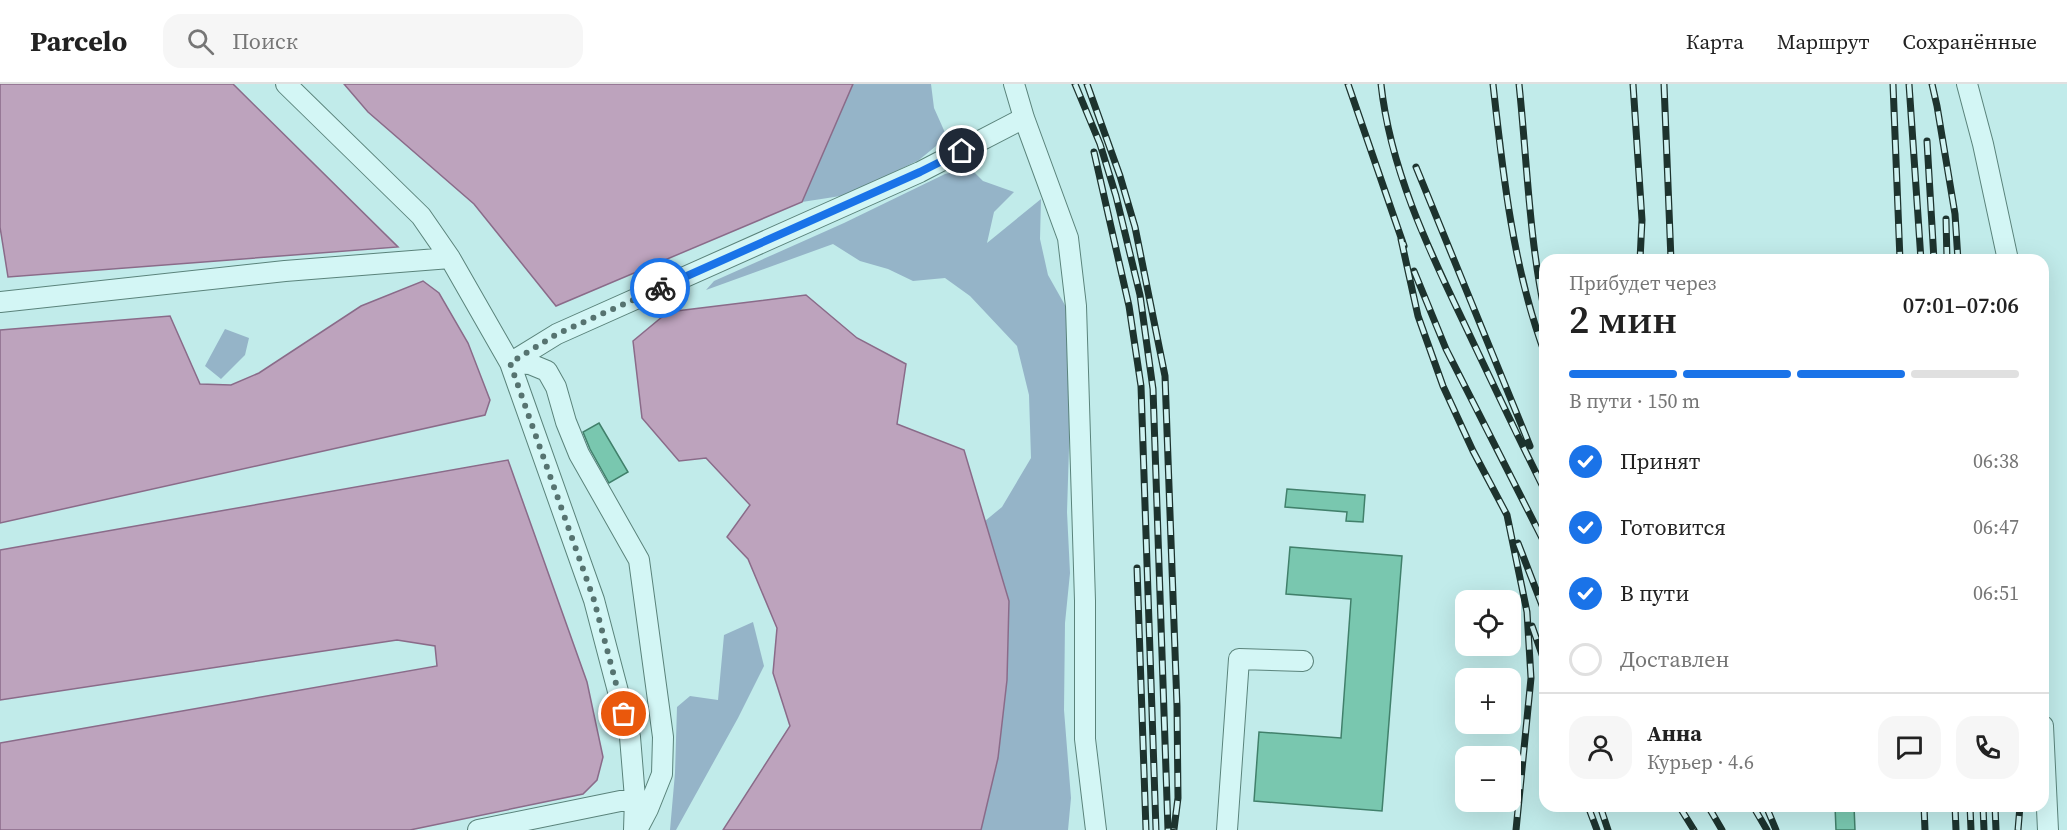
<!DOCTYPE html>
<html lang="ru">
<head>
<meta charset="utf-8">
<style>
  body { margin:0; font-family:"Source Serif 4",serif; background:#f6f6f6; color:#222; height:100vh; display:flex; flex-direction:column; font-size:22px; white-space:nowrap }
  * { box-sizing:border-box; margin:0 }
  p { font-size:20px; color:#767676 }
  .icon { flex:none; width:33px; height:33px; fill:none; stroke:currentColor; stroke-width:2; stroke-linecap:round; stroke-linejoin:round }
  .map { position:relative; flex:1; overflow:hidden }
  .panel { position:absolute; left:1539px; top:170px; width:510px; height:558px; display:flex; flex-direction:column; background:#fff; border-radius:18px; box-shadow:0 6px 24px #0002 }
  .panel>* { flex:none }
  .buttons { position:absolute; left:1455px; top:506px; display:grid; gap:12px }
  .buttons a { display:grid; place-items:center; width:66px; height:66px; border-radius:12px; background:#fff; box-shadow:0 6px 24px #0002; font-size:30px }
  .pin { position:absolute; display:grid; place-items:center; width:51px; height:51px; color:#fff; margin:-26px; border:3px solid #fff; border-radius:50%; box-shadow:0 2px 6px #0007 }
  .courier { position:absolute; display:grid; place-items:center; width:60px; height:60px; margin:-30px; border:4px solid #1a73e8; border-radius:50%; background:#fff; color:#222; box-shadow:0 2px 8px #0007 }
  .head em { font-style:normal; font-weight:600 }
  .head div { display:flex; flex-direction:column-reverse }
  .head { display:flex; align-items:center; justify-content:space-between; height:102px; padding:0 30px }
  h1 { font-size:39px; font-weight:600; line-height:45px }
  .bar { display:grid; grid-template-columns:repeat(4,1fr); gap:9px 6px; align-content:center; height:72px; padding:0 30px }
  .bar i { height:8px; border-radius:4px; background:#e0e0e0 }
  .bar .on { background:#1a73e8 }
  .bar p { grid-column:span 4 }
  .line { display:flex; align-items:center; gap:15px; padding:0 30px; border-top:2px solid #e0e0e0 }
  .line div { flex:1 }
  .round { display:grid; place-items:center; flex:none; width:63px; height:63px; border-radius:18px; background:#f6f6f6 }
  ol { padding:0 30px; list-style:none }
  li { display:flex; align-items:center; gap:18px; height:66px }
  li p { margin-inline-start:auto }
  li .icon { padding:6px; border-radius:50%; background:#1a73e8; color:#fff; stroke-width:4 }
  li:last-child { color:#767676 }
  li i { width:33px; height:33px; border:3px solid #e0e0e0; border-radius:50% }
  header { display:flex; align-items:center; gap:36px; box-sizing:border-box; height:84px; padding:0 30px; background:#fff; border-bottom:2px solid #e0e0e0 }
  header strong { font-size:28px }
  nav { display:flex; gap:33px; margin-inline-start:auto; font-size:21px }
  .search { width:420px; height:54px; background:#f6f6f6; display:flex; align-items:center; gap:15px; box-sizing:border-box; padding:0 21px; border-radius:18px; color:#767676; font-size:22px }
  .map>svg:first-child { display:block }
  .green { fill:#95b4c8 }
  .water { fill:#bda3bd; stroke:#8a6b89; stroke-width:1.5 }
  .building { fill:#79c7af; stroke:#41806b; stroke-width:1.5 }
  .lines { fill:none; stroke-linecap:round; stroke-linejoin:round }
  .minor-casing { stroke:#5a837b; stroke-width:22 }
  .minor { stroke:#d3f6f5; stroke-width:20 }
  .rail-casing { stroke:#1d332e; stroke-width:7 }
  .rail { stroke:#d0f3f2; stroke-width:4.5; stroke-dasharray:14; stroke-linecap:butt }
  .done { stroke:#567370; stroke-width:6; stroke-dasharray:0 10.8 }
  .route { stroke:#1a73e8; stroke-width:8 }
</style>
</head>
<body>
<header>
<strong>Parcelo</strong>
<div class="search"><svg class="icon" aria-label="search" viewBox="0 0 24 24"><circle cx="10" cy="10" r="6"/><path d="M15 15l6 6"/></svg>Поиск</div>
<nav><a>Карта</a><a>Маршрут</a><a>Сохранённые</a></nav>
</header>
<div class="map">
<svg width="2067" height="746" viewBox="0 0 2067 746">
  <rect width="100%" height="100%" fill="#c1ebea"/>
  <path class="green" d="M 853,0 L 931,0 L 934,24 L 947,53 L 919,76 L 847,111 L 802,118 Z
    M 970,84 L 983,97 L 1014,108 L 994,128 L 987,159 L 1041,115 L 1040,155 L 1048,191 L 1066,223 L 1070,332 L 1067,428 L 1070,489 L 1065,539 L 1064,626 L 1071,714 L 1068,746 L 981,746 L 998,674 L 1007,596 L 1009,517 L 985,437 L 1002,423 L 1031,374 L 1029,311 L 1017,262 L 970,212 L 945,194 L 913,197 L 888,185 L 860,177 L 833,160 L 706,206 L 714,197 L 844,139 L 945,90 Z
    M 225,245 L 249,254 L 245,271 L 221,295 L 205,282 Z
    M 753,538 L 764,582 L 738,634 L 676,746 L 670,746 L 675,689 L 677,623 L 690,612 L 718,616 L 724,551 Z"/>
  <path class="water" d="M 0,0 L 233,0 L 398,163 L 8,193 L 0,143 Z
    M 344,0 L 853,0 L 802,118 L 556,222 L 474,120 L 368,28 Z
    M 423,197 L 439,209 L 468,259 L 490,316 L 485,331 L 0,439 L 0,246 L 170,232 L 200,300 L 231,301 L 259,289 L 361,222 Z
    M 806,211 L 857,254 L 906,280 L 897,340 L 964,366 L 1009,517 L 1007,596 L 998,674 L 981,746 L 723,746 L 790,642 L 773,589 L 777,544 L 748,475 L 727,453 L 750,421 L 706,374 L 679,377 L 642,334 L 633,257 L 668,228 Z
    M 508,376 L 587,598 L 603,673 L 597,696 L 583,710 L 410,746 L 0,746 L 0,659 L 437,582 L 435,562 L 397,556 L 0,616 L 0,466 Z"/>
  <path class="building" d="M 599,339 L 628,388 L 609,399 L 590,365 L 583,348 Z
    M 1287,405 L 1365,411 L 1363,438 L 1346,437 L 1347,428 L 1285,423 Z
    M 1290,463 L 1402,472 L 1382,727 L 1254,717 L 1259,648 L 1341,654 L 1351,515 L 1286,510 Z
    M 1835,722 L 1854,722 L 1855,746 L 1836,746 Z"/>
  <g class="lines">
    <g class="minor-casing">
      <path id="minor" d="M 286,0 L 421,132 L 450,174 L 510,279 L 594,516 L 630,653 L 635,714 L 634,746
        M 1014,0 L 1024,34 L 1068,154 L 1076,222 L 1085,517 L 1085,655 L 1096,746
        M 1967,0 L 1983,60 L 2008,176
        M 0,218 L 285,187 L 450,174
        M 510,279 L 557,250 L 920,88 L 1024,34
        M 510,279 L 530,280 L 547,287 L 556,303 L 566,338 L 579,370 L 639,476 L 663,653 L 662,690 L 648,725 L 637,746
        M 2043,642 L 2048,746
        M 478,746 L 635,714
        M 1227,746 L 1239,575 L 1303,577"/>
    </g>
    <use href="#minor" class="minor"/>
    <g class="rail-casing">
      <path id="rail" d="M 1075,0 L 1100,60 L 1116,112 L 1140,211 L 1153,305 L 1168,746
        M 1087,0 L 1120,92 L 1135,143 L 1165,292 L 1177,622 L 1178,714 L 1174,745
        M 1348,0 L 1404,162
        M 1381,0 C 1390,84 1427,162 1463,237 C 1490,294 1517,351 1545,407
        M 1493,0 C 1503,91 1513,184 1545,270
        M 1519,0 C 1527,76 1529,154 1545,229
        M 1633,0 L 1642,136 L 1640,176
        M 1664,0 L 1671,176
        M 1893,0 L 1900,176
        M 1909,0 L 1921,176
        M 1932,0 L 1937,22 L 1955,130 L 1958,176
        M 1927,57 L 1934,176
        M 1094,68 L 1129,222 L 1141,302 L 1156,746
        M 1416,83 L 1530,362
        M 1946,135 L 1947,176
        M 1401,155 L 1418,232 L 1443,302 L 1473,367 L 1507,431 L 1527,528 L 1531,594 L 1516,746
        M 1414,187 L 1446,265 L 1545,460
        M 1518,459 L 1545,529
        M 1137,484 L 1146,746
        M 1532,542 L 1545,579
        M 1588,722 L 1597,746
        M 1600,722 L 1608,746
        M 1679,722 L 1694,746
        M 1708,722 L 1722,746
        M 1753,722 L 1767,746
        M 1766,722 L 1776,746
        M 1924,722 L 1925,746
        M 1955,722 L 1956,746
        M 1970,722 L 1971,746
        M 1983,722 L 1984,746
        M 1995,722 L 1996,746
        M 2018,746 L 2020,722"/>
    </g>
    <use href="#rail" class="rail"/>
  </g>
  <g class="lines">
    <path class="done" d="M 624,630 L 594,516 L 510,279 L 557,250 L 660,204"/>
    <path class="route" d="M 660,204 L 920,88 L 962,67"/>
  </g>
</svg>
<div class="buttons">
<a><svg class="icon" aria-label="locate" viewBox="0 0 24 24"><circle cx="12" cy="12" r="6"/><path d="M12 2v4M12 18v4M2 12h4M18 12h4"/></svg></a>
<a>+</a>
<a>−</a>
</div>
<div class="pin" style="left:624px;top:630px;background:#ea580c"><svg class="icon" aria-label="bag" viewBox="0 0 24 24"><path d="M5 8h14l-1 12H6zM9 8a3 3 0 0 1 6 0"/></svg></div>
<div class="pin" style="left:962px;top:67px;background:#1f2937"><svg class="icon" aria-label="home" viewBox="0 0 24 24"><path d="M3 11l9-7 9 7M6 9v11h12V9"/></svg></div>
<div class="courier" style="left:660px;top:204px"><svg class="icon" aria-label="bike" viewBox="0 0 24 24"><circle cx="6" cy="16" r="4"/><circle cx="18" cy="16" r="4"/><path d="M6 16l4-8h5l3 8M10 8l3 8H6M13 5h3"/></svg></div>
<section class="panel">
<div class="head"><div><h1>2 мин</h1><p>Прибудет через</p></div><em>07:01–07:06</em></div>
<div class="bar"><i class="on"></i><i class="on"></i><i class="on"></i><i></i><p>В пути · 150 m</p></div>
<ol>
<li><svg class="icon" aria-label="check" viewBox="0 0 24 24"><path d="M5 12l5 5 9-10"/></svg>Принят<p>06:38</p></li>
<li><svg class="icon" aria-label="check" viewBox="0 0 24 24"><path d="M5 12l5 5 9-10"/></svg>Готовится<p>06:47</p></li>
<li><svg class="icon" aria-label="check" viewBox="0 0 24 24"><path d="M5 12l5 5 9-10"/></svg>В пути<p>06:51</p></li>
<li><i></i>Доставлен</li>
</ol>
<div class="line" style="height:108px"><a class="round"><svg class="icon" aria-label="person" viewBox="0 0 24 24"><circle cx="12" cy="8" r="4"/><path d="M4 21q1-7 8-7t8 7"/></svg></a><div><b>Анна</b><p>Курьер · 4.6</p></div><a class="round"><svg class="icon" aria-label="chat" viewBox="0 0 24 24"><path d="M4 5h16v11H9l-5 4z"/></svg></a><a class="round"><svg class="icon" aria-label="phone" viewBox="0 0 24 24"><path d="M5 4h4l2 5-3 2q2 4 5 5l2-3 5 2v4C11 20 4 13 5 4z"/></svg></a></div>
</section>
</div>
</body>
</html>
